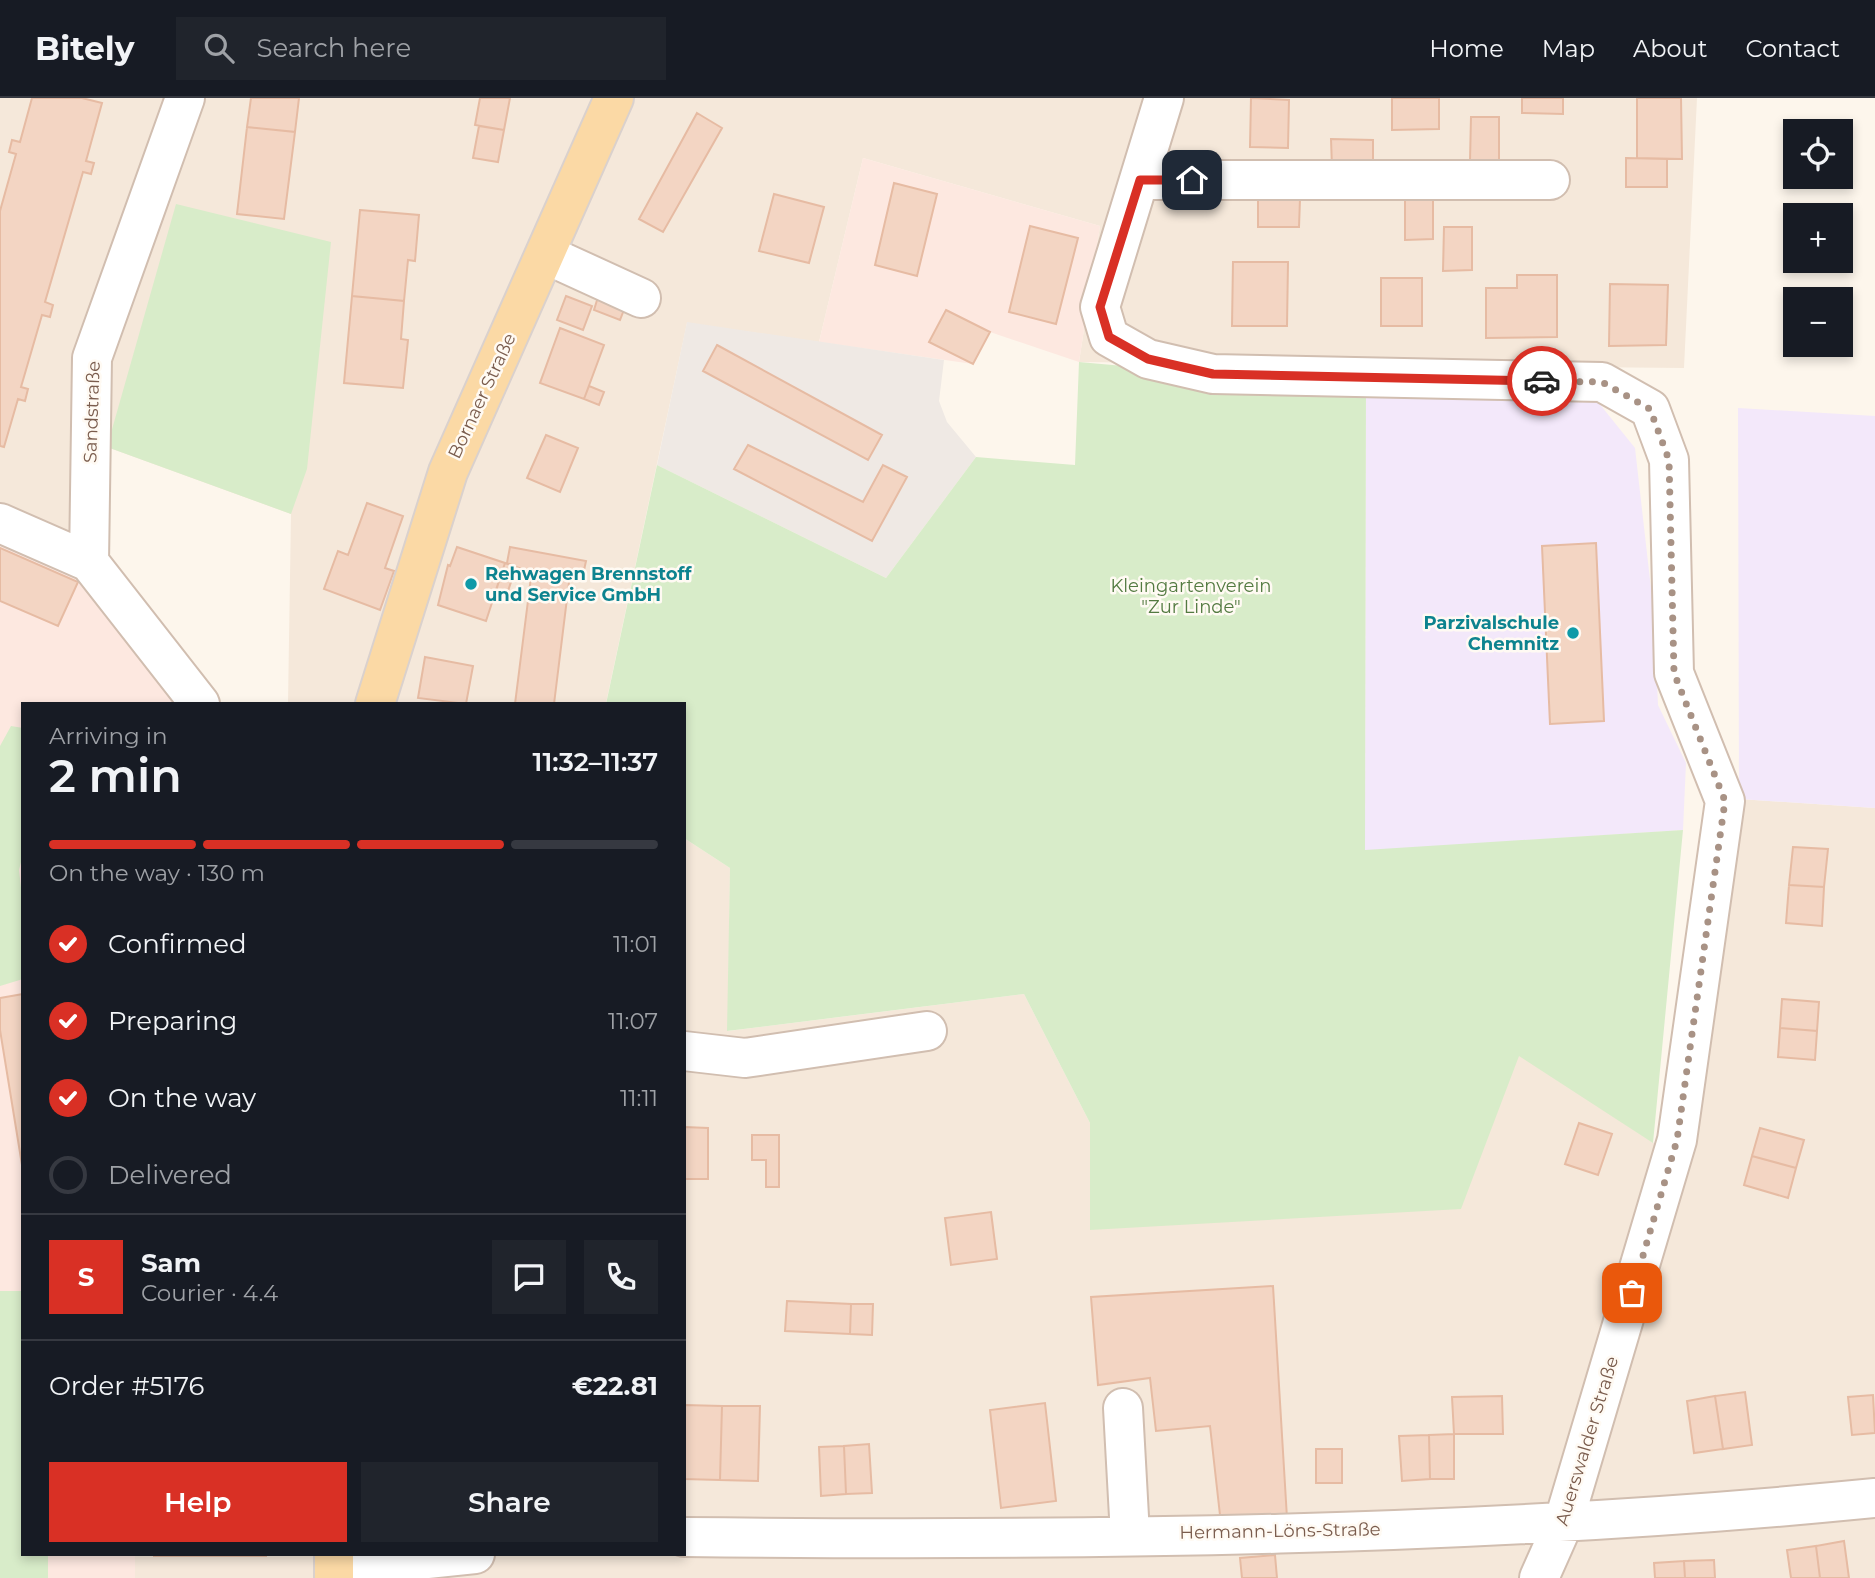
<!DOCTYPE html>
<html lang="en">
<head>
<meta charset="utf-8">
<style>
  body { margin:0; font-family:Montserrat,sans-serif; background:#20242c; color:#f1f3f6; height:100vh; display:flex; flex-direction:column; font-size:26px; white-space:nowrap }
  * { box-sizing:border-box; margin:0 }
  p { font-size:23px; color:#9ea1a6 }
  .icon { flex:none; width:38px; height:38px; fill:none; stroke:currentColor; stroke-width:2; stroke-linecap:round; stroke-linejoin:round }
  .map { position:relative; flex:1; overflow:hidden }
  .drawer { position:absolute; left:21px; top:604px; width:665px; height:854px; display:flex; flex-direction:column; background:#171b24; border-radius:0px; box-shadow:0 4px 10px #0003 }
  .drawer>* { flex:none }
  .controls { position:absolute; left:1783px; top:21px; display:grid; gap:14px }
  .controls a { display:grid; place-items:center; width:70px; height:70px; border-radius:0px; background:#171b24; box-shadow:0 4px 10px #0003; font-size:35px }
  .pin { position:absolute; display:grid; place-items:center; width:60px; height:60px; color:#fff; margin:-30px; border-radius:14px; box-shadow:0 4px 10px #0006 }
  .courier { position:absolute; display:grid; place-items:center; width:70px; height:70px; margin:-35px; border:5px solid #d93025; border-radius:50%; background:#fff; color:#222; box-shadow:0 2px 9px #0007 }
  .summary em { font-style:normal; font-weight:600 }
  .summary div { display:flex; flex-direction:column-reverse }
  .summary { display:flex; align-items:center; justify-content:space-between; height:119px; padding:0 28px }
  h1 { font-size:46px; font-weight:600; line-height:52px }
  .bar { display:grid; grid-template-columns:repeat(4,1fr); gap:10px 7px; align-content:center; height:84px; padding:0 28px }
  .bar i { height:9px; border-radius:5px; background:#363941 }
  .bar .current { background:#d93025 }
  .bar p { grid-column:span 4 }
  .line { display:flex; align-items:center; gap:18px; padding:0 28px; border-top:2px solid #363941 }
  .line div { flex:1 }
  .round { display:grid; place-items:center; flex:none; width:74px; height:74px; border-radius:0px; background:#20242c }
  ol { padding:0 28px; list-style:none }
  li { display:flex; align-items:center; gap:21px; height:77px }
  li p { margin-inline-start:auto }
  li .icon { padding:7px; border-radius:50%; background:#d93025; color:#fff; stroke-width:4 }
  li:last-child { color:#9ea1a6 }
  li i { width:38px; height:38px; border:4px solid #363941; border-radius:50% }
  .cta { display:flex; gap:14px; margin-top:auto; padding:14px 28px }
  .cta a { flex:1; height:80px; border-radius:0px; background:#d93025; color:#fff; font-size:28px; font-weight:600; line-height:80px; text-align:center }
  .cta a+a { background:#20242c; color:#f1f3f6 }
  header { display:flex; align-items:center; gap:42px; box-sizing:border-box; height:98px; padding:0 35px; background:#171b24; border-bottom:2px solid #363941 }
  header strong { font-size:33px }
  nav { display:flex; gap:38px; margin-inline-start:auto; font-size:24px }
  .search { width:490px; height:63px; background:#20242c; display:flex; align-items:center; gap:18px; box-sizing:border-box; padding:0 24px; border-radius:0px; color:#9ea1a6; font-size:26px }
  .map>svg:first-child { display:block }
  .residential { fill:#f5e8da }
  .commercial { fill:#fde8e0 }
  .industrial { fill:#efe9e4 }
  .education { fill:#f3e8fa }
  .green { fill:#d8ecc9 }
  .building { fill:#f3d5c3; stroke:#e6bba3; stroke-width:2 }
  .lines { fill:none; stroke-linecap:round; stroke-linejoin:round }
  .minor-casing { stroke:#d1beb0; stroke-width:42 }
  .major-casing { stroke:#dad1cd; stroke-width:42 }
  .minor { stroke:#fff; stroke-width:38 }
  .major { stroke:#fbd9a5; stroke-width:38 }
  .done { stroke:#a89285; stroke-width:7; stroke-dasharray:0 12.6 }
  .route { stroke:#d93025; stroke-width:9 }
  .culture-dot { fill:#0f9aa8; stroke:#fffaf3; stroke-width:2.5 }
  .labels { text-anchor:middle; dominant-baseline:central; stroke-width:5; stroke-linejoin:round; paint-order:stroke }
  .street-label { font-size:18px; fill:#7a5c4d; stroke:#fffaf3 }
  .culture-label { font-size:18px; font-weight:bold; fill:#0d838f; stroke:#fffaf3; text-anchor:start }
  .park-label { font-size:18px; fill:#537a41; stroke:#fffaf3 }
</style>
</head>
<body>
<header>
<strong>Bitely</strong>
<div class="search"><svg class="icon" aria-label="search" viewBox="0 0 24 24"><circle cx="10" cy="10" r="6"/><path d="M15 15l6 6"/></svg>Search here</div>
<nav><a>Home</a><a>Map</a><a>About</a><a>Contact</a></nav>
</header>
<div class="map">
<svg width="1875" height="1480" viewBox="0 0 1875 1480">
  <rect width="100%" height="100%" fill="#fdf6ec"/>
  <path class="residential" d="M 0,0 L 1697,0 L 1684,270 L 1079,264 L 1100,128 L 863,60 L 819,244 L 687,225 L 606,605 L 288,605 L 291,416 L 107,349 L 74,464 L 0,435 Z
    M 1739,701 L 1875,710 L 1875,1480 L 135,1480 L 135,1456 L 684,1456 L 684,740 L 730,770 L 728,933 L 1024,896 L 1090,1025 L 1091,1132 L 1519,957 L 1677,1060 Z"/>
  <path class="commercial" d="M 863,60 L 1100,128 L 1079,264 L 990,234 L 973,266 L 819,244 Z
    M 0,435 L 74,464 L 182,605 L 23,606 L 23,1456 L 135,1456 L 135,1480 L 0,1480 Z"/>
  <path class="industrial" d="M 687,224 L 944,262 L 939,303 L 947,324 L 976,359 L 886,480 L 657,367 Z"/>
  <path class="education" d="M 1366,279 L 1598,304 L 1635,350 L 1654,517 L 1658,607 L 1686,665 L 1683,732 L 1365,753 Z
    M 1738,310 L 1875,318 L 1875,710 L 1739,701 Z"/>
  <path class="green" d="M 176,106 L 331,144 L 307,371 L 291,416 L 107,349 Z
    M 1079,264 L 1213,276 L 1366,279 L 1365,752 L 1683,732 L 1653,1045 L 1519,958 L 1461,1111 L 1090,1132 L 1090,1025 L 1024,896 L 727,933 L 730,770 L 684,740 L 684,606 L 606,606 L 657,367 L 886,480 L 976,359 L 1075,367 Z
    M 11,628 L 23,630 L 23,756 L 19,772 L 23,807 L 23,881 L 0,888 L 0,648 Z
    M 0,1193 L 23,1193 L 23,1456 L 48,1456 L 48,1480 L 0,1480 Z"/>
  <path class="building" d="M 32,0 L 82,0 L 102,5 L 86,63 L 94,65 L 91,76 L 83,74 L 45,204 L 53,207 L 50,219 L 42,217 L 21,289 L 28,291 L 25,303 L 18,301 L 4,349 L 0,348 L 0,113 L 16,56 L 9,54 L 12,42 L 20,44 Z
    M 251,0 L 299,0 L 295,34 L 247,29 Z
    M 480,0 L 510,0 L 504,32 L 475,27 Z
    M 1251,0 L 1289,2 L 1288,50 L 1250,49 Z
    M 1392,0 L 1439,0 L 1439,31 L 1392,32 Z
    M 1522,0 L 1563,0 L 1563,16 L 1522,15 Z
    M 1637,0 L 1681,0 L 1682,61 L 1637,60 Z
    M 697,15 L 722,30 L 663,134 L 639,121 Z
    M 1471,19 L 1499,19 L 1499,62 L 1470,63 Z
    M 479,28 L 504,32 L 498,64 L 473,60 Z
    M 247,29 L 295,34 L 284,121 L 237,116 Z
    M 1331,41 L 1373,42 L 1373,70 L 1332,69 Z
    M 1626,60 L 1667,61 L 1667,89 L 1626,89 Z
    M 894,85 L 937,96 L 917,178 L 875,167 Z
    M 774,96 L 824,109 L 809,165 L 759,153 Z
    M 1405,98 L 1433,98 L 1433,141 L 1405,142 Z
    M 1258,100 L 1300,101 L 1299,129 L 1258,129 Z
    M 360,112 L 419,117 L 415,163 L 408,162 L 404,203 L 352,198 Z
    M 1030,128 L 1078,140 L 1056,226 L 1009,214 Z
    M 1444,129 L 1472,129 L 1472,172 L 1443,173 Z
    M 1233,164 L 1288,164 L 1287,228 L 1232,228 Z
    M 1517,177 L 1557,177 L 1557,239 L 1486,240 L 1486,190 L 1517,190 Z
    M 1381,180 L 1422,180 L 1422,228 L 1381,228 Z
    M 1610,186 L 1668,187 L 1666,247 L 1609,248 Z
    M 352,198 L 404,203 L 401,241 L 408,242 L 403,290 L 344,285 Z
    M 566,198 L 592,208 L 583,232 L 557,222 Z
    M 598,199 L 625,209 L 620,222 L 594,212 Z
    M 946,212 L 990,234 L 973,266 L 929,244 Z
    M 560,230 L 604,247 L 584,301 L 540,285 Z
    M 717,247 L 882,337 L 868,362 L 703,273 Z
    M 589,288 L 604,294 L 599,307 L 584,301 Z
    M 546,337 L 578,350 L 560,394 L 527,380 Z
    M 748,347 L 863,404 L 883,367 L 907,379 L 872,443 L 734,371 Z
    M 367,405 L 403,418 L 385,470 L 394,473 L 380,512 L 324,491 L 338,453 L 348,457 Z
    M 1596,445 L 1604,623 L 1550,626 L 1542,448 Z
    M 457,449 L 505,465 L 486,523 L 438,507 L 448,467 L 450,468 Z
    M 510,449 L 586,463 L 583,477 L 532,471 L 531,474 L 516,469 L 507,465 Z
    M 0,450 L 78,484 L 58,528 L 0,503 Z
    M 505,465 L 516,469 L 505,502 L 494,498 Z
    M 532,471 L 570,476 L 554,606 L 515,606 Z
    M 425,559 L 473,568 L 466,606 L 418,600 Z
    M 1793,749 L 1828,751 L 1824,789 L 1789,787 Z
    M 1789,787 L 1824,789 L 1822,828 L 1786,825 Z
    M 23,896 L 23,1073 L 0,932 L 0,900 Z
    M 1782,901 L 1819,904 L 1817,933 L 1780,930 Z
    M 1780,930 L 1817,933 L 1815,962 L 1778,959 Z
    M 1579,1025 L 1612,1036 L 1598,1077 L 1565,1066 Z
    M 684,1029 L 708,1030 L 708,1081 L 684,1081 Z
    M 1760,1030 L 1804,1042 L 1796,1070 L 1752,1058 Z
    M 752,1037 L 779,1037 L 779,1089 L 766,1089 L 766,1062 L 752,1062 Z
    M 1752,1058 L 1796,1070 L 1788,1100 L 1744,1087 Z
    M 991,1114 L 997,1161 L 951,1167 L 945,1120 Z
    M 1273,1188 L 1287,1420 L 1221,1426 L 1210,1328 L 1156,1333 L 1150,1280 L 1098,1287 L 1091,1199 Z
    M 787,1203 L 851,1206 L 850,1236 L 785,1233 Z
    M 851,1206 L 873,1206 L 872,1237 L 850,1236 Z
    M 1745,1294 L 1752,1347 L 1723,1351 L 1715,1298 Z
    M 1873,1297 L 1875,1335 L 1852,1337 L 1848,1299 Z
    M 1502,1298 L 1503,1336 L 1454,1336 L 1452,1299 Z
    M 1715,1298 L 1723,1351 L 1694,1355 L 1687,1303 Z
    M 1045,1305 L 1056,1403 L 1001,1410 L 990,1312 Z
    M 684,1307 L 722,1308 L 720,1382 L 684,1381 Z
    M 722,1308 L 760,1308 L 758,1383 L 720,1382 Z
    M 1454,1336 L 1454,1381 L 1430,1381 L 1429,1337 Z
    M 1429,1337 L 1430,1381 L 1402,1383 L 1399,1338 Z
    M 869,1346 L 872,1395 L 846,1396 L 844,1348 Z
    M 844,1348 L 846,1396 L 821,1398 L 819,1349 Z
    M 1316,1351 L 1342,1351 L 1342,1385 L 1316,1385 Z
    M 1844,1443 L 1849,1480 L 1820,1480 L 1816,1448 Z
    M 1816,1448 L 1820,1480 L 1791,1480 L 1787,1452 Z
    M 154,1456 L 266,1456 L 266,1458 L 154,1458 Z
    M 1275,1457 L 1277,1480 L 1242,1480 L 1240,1460 Z
    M 1714,1462 L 1715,1480 L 1685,1480 L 1684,1463 Z
    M 1684,1463 L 1685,1480 L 1655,1480 L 1654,1465 Z"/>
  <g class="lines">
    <g class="minor-casing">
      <path id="minor" d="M 185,0 L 92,260 L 89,464 L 200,606
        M 1164,0 L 1100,209 L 1109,239 L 1148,261 L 1213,276 L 1602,284 L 1650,311 L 1669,362 L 1674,575 L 1725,703 L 1677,1042 L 1563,1426 L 1539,1480
        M 1140,82 L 1550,82
        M 547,157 L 641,200
        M 0,425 L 89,464
        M 684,953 L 745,960 L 927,933
        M 1123,1310 L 1130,1437
        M 684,1439 C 1080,1443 1481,1439 1875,1400
        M 334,1471 L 475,1456"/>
    </g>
    <g class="major-casing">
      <path id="major" d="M 375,606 L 448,374 L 614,0
        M 334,1456 L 334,1480"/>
    </g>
    <use href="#minor" class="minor"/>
    <use href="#major" class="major"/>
  </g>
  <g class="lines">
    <path class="done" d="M 1542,283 L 1602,284 L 1650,311 L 1669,362 L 1674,575 L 1725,703 L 1677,1042 L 1632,1195"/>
    <path class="route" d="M 1192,82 L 1140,82 L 1100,209 L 1109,239 L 1148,261 L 1213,276 L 1542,283"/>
  </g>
  <g class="culture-dot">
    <circle cx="471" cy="486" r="7"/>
    <circle cx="1573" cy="535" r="7"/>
  </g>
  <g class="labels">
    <g class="street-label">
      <text transform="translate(482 298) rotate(-65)">Bornaer Straße</text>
      <text transform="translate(92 314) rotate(-88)">Sandstraße</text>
      <text transform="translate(1587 1343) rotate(-73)">Auerswalder Straße</text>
      <text transform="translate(1280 1433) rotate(-1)">Hermann-Löns-Straße</text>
    </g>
    <g class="culture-label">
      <text x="485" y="476">Rehwagen Brennstoff<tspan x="485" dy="21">und Service GmbH</tspan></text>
      <text x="1559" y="525" text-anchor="end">Parzivalschule<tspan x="1559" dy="21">Chemnitz</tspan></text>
    </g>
    <g class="park-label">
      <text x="1191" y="488">Kleingartenverein<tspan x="1191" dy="21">"Zur Linde"</tspan></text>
    </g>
  </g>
</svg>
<div class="controls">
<a><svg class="icon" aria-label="locate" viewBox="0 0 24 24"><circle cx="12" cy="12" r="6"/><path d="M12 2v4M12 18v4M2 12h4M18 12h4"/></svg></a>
<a>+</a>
<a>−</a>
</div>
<div class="pin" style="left:1632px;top:1195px;background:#ea580c"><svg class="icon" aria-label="bag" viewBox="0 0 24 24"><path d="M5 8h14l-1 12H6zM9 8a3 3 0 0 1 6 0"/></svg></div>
<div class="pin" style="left:1192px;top:82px;background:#1f2937"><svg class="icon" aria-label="home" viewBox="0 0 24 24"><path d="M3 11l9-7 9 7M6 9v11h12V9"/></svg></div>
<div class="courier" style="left:1542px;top:283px"><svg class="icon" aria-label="car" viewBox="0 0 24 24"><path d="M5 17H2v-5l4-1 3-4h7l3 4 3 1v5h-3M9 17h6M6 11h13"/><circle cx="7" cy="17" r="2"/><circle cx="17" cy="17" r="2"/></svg></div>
<section class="drawer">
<div class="summary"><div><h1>2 min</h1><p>Arriving in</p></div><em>11:32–11:37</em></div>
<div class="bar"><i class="current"></i><i class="current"></i><i class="current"></i><i></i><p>On the way · 130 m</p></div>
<ol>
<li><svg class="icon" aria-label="check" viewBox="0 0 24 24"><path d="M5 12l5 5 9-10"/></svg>Confirmed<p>11:01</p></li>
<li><svg class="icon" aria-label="check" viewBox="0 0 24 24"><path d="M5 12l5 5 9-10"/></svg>Preparing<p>11:07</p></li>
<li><svg class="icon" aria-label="check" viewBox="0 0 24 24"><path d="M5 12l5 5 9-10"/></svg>On the way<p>11:11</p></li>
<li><i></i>Delivered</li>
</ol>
<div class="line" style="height:126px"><b class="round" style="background:#d93025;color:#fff">S</b><div><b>Sam</b><p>Courier · 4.4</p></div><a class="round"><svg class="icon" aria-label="chat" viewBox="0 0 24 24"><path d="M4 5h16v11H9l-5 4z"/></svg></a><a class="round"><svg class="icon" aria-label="phone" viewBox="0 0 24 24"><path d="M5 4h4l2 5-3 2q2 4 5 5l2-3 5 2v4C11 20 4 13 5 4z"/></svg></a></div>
<div class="line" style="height:91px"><div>Order #5176</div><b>€22.81</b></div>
<div class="cta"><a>Help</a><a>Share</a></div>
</section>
</div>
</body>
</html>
